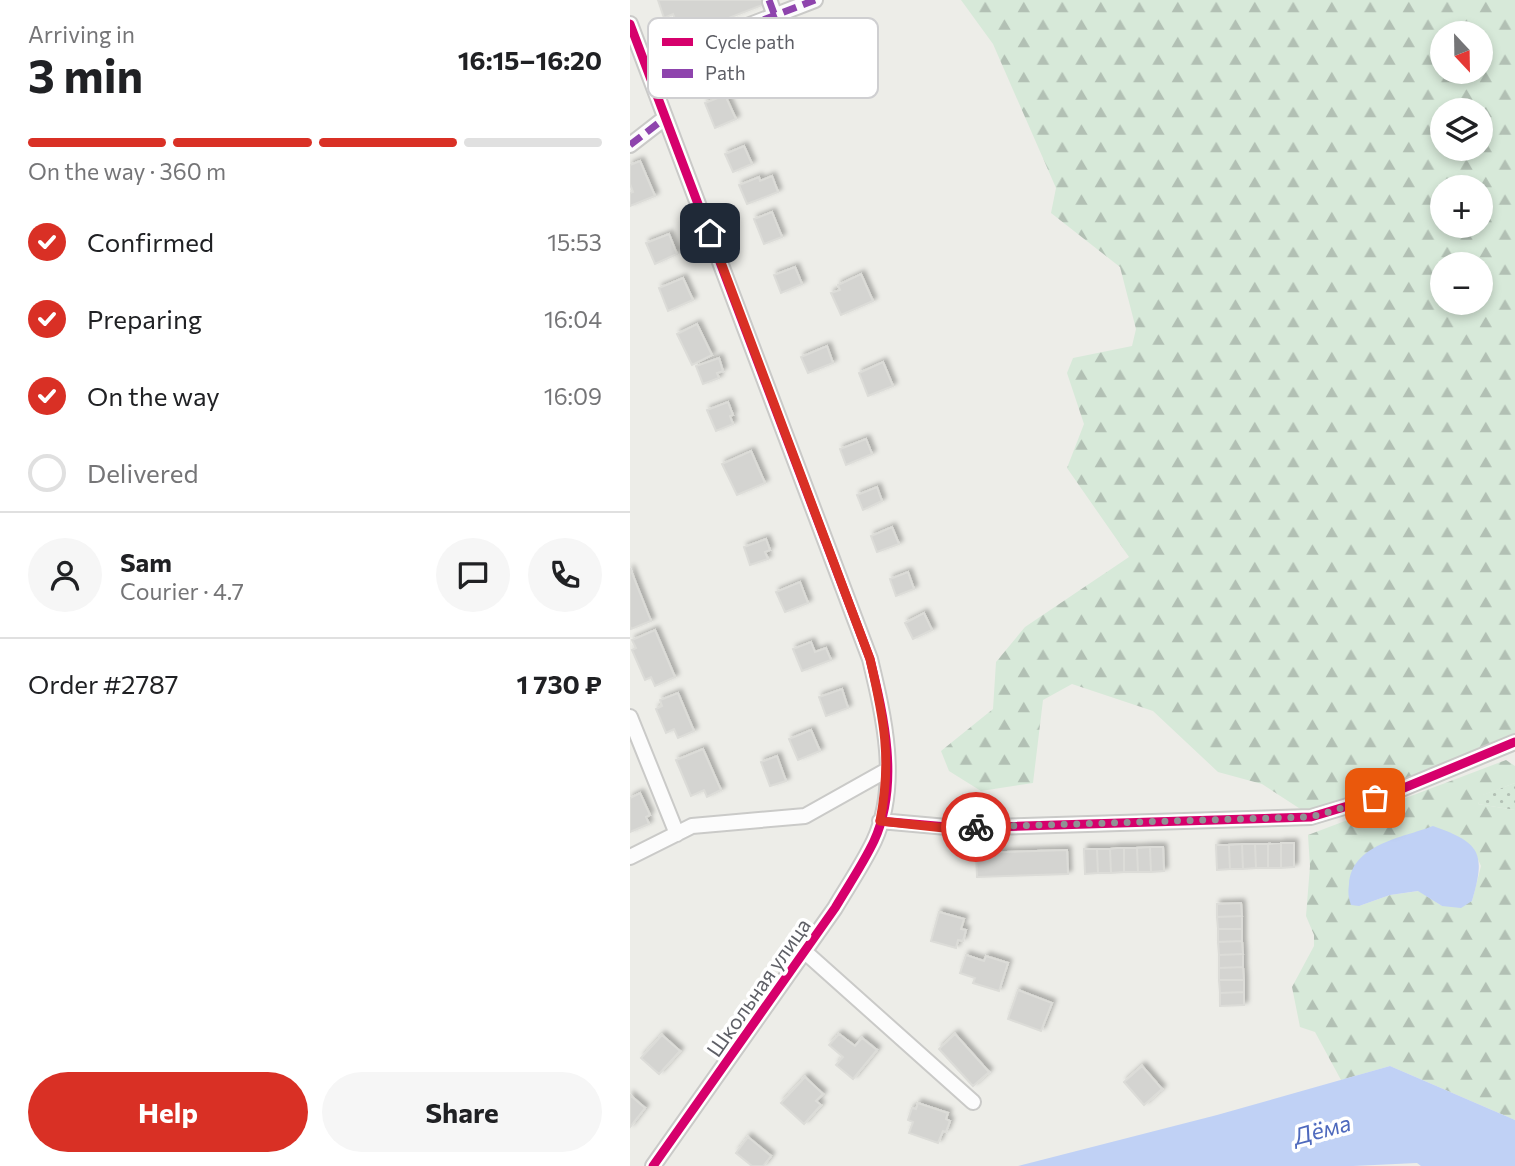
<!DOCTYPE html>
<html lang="en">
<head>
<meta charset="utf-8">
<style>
  body { margin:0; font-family:Commissioner,sans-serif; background:#f6f6f6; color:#202124; height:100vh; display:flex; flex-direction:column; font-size:26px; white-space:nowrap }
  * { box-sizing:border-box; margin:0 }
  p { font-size:23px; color:#757577 }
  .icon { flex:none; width:38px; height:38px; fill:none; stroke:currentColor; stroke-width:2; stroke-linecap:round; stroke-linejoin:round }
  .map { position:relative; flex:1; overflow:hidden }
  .drawer { display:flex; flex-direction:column; background:#fff; width:630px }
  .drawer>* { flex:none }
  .needle { width:46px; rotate:158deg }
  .buttons { position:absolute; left:800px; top:21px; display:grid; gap:14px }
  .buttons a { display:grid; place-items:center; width:63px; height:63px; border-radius:50%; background:#fff; box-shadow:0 4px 10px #0003; font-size:35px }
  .pin { position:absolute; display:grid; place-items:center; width:60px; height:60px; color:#fff; margin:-30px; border-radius:14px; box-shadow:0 4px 10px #0006 }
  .courier { position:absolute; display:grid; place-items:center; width:70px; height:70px; margin:-35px; border:5px solid #d93025; border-radius:50%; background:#fff; color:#222; box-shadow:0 2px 9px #0007 }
  .overview em { font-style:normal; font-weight:700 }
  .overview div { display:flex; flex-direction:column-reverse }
  .overview { display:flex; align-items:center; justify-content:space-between; height:119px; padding:0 28px }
  h1 { font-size:46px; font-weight:700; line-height:52px }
  .bar { display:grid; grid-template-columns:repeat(4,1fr); gap:10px 7px; align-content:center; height:84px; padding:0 28px }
  .bar i { height:9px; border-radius:5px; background:#e0e0e0 }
  .bar .current { background:#d93025 }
  .bar p { grid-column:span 4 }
  .line { display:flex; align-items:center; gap:18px; padding:0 28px; border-top:2px solid #e0e0e0 }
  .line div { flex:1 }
  .round { display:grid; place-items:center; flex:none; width:74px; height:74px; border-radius:37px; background:#f6f6f6 }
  ol { padding:0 28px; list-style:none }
  li { display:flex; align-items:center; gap:21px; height:77px }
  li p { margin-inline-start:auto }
  li .icon { padding:7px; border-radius:50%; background:#d93025; color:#fff; stroke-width:4 }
  li:last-child { color:#757577 }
  li i { width:38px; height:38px; border:4px solid #e0e0e0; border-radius:50% }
  .button { display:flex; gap:14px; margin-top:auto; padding:14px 28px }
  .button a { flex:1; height:80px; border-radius:42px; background:#d93025; color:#fff; font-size:28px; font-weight:700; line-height:80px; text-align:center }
  .button a+a { background:#f6f6f6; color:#202124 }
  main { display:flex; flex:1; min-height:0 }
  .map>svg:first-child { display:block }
  .grass { fill:url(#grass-dots) }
  .forest { fill:url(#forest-firs); fill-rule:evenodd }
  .water { fill:#c0d1f5 }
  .building { fill:#d4d4d1; stroke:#dcdcd8; stroke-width:2; filter:url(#shadow) }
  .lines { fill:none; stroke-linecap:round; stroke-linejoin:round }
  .street-casing { stroke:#cacac8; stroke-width:18 }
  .street { stroke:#fcfcfc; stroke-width:14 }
  .quiet { stroke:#8e44ad; stroke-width:7; stroke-dasharray:14 7; stroke-linecap:butt }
  .cycleway-casing { stroke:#fff; stroke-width:13 }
  .cycleway { stroke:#d6006c; stroke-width:9 }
  .done { stroke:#909194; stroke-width:7; stroke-dasharray:0 12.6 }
  .route { stroke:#d93025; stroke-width:9 }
  .labels { text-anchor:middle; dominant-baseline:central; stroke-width:7; stroke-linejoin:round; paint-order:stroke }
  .street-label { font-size:21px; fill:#5e5f66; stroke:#fff }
  .water-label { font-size:23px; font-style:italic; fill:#4e69bd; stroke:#fff }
  .key { fill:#fff; stroke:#cfcfd1; stroke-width:2 }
  .key-label { font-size:19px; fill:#5e5f66 }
</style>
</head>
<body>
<main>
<section class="drawer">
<div class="overview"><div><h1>3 min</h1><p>Arriving in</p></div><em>16:15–16:20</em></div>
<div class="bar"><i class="current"></i><i class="current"></i><i class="current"></i><i></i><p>On the way · 360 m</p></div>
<ol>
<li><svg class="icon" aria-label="check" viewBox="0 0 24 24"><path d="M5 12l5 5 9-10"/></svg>Confirmed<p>15:53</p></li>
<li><svg class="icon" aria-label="check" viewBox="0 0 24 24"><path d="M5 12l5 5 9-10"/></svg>Preparing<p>16:04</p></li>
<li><svg class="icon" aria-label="check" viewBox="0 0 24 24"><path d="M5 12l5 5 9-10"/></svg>On the way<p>16:09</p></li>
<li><i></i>Delivered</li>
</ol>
<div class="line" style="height:126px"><a class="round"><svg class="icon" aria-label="person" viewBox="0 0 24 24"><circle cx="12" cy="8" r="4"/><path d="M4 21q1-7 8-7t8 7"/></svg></a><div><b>Sam</b><p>Courier · 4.7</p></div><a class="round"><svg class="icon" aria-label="chat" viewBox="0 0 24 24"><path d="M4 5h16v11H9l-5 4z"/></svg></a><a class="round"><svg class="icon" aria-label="phone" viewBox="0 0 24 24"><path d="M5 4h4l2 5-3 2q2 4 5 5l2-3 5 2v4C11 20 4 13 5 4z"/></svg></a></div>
<div class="line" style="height:91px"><div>Order #2787</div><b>1 730 ₽</b></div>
<div class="button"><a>Help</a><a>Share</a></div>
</section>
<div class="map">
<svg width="885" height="1166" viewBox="0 0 885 1166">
  <defs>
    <pattern id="grass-dots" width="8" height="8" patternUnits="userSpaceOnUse" patternTransform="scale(1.75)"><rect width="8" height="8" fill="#d7e9d9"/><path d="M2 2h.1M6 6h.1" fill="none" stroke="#b2c0b4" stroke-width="1.8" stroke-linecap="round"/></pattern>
    <pattern id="forest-firs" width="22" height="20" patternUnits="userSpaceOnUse" patternTransform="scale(1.75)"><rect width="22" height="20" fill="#d7e9d9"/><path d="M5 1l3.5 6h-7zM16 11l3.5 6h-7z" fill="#b2c0b4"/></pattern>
    <filter id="shadow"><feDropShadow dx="3.5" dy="-3.5" stdDeviation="2" flood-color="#0004"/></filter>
  </defs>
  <rect width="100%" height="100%" fill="#edede8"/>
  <path class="grass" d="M 885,783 L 885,810 L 848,804 L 852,795 Z"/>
  <path class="forest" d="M 331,0 L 885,0 L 885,734 L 763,785 L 678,814 L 632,784 L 588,772 L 523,711 L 442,684 L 413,700 L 403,783 L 351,791 L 319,771 L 311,751 L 363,709 L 366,662 L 395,627 L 499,557 L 437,468 L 454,424 L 437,373 L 443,358 L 502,346 L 506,329 L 490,267 L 421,213 L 426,188 L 363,44 ZM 812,33 L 850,33 L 850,72 L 812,72 ZM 812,110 L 850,110 L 850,149 L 812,149 ZM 812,187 L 850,187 L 850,226 L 812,226 ZM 812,264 L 850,264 L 850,303 L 812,303 Z
    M 876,760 L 885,766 L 885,783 L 853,795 L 848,804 L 885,810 L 885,1120 L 760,1066 L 711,1080 L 685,1032 L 670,1027 L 662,987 L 684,946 L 684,935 L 676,916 L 680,866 L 678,835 ZM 843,848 L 851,866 L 842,901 L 812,906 L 789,891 L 760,895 L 729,906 Z"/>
  <path class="water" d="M 803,826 C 851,843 856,853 842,901 L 831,908 L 812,906 L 788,891 L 760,895 L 729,906 L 721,905 C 718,897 718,892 719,884 C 722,844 772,838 803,826 Z
    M 760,1066 L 885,1120 L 885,1166 L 791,1166 L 787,1163 L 723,1166 L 388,1166 L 587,1115 Z"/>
  <path class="building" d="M 28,0 L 145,0 L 52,36 L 43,14 L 34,18 Z
    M 95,95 L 106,119 L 85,128 L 75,103 Z
    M 114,146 L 122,164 L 103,172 L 95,154 Z
    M 10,161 L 25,196 L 0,206 L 0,193 L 3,192 L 0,184 L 0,165 Z
    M 142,176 L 148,192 L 117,204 L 109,185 L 129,177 L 130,181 Z
    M 142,212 L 152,237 L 134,244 L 124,219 Z
    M 39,234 L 47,254 L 25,264 L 16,243 Z
    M 165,267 L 172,284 L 151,293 L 144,275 Z
    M 231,274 L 243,301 L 211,315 L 201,293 L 210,290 L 208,285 Z
    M 53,278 L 63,300 L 38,311 L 29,288 Z
    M 67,324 L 82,355 L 62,365 L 47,334 Z
    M 197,346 L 203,363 L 178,373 L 171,357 Z
    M 89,358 L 93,371 L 87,373 L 89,378 L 73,384 L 66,366 Z
    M 253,362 L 263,386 L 238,396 L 229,373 Z
    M 98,402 L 103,415 L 100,416 L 103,424 L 86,431 L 77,410 Z
    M 236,439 L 242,454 L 216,465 L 210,449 Z
    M 121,451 L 135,483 L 107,495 L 92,464 Z
    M 247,487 L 252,501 L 233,510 L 227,495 Z
    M 262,527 L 269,544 L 247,552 L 241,536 Z
    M 136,539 L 140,550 L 135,552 L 138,559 L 120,565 L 114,547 Z
    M 0,568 L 21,621 L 1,629 L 0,626 Z
    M 278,572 L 284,589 L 266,596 L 260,579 Z
    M 170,582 L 178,603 L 155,612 L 146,592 Z
    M 294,613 L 302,630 L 283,639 L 275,623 Z
    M 25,630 L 45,677 L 25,686 L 21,677 L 15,680 L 2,650 L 6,648 L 2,640 Z
    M 181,642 L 185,652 L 196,648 L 201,660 L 172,671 L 163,649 Z
    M 212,689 L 218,708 L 196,716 L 189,697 Z
    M 48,693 L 64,731 L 48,738 L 44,729 L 36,733 L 26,709 L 32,706 L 30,700 Z
    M 181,730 L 190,751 L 168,760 L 159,739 Z
    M 73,749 L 91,790 L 77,797 L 74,790 L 61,796 L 46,760 Z
    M 147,756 L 156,781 L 140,786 L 131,762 Z
    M 10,793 L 20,815 L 16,817 L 19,824 L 0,832 L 0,798 Z
    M 651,843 L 664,843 L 664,867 L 651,868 Z
    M 651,843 L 651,868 L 638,868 L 638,844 Z
    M 612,844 L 625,844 L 626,868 L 613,869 Z
    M 612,844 L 613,869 L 600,869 L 599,845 Z
    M 625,844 L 638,844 L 638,868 L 626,868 Z
    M 586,845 L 599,845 L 600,869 L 587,870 Z
    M 520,847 L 533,847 L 534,871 L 521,872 Z
    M 520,847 L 521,872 L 508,872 L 507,848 Z
    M 487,848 L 494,848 L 494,872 L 481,873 L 480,849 Z
    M 494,848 L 507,848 L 508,872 L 494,872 Z
    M 454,849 L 467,849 L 468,873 L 455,874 Z
    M 467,849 L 480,849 L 481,873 L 468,873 Z
    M 437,850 L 438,874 L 347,877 L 346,853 Z
    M 611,903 L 612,916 L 587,917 L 587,904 Z
    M 309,912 L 334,919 L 331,929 L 336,930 L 333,941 L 328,940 L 326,948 L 301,941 Z
    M 612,916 L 612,929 L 588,929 L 587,917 Z
    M 588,929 L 612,929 L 612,941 L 588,942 Z
    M 612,941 L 613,954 L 589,955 L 588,942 Z
    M 613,954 L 613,967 L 589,968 L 589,955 Z
    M 336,955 L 354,961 L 356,956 L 378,963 L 369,991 L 343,983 L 345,978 L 330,973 Z
    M 613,967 L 614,980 L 589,980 L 589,968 Z
    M 589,980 L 614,980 L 614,992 L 590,993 Z
    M 388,990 L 422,1003 L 411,1031 L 378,1019 Z
    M 614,992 L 614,1005 L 590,1006 L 590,993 Z
    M 209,1034 L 225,1046 L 232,1038 L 247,1050 L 223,1079 L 206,1065 L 213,1057 L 199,1045 Z
    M 325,1034 L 359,1072 L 343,1086 L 309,1049 Z
    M 32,1035 L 50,1051 L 29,1074 L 11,1058 Z
    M 512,1066 L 532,1089 L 514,1105 L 494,1082 Z
    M 175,1077 L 193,1094 L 186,1101 L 191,1105 L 174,1124 L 151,1103 Z
    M 0,1095 L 15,1108 L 0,1127 Z
    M 288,1103 L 318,1113 L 316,1119 L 320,1121 L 316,1132 L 313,1131 L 308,1143 L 279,1133 L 283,1122 L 278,1120 L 282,1108 L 286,1109 Z
    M 118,1137 L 141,1156 L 133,1166 L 122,1166 L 106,1153 Z"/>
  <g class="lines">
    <g class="street-casing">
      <path id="street" d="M 140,2 L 145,16
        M 0,24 L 240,659 C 254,717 270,784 244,841 C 233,864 218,886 205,908 L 23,1166
        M 16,65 L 185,0
        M 0,145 L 35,118
        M 0,717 L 47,834
        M 250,821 L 328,828 L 681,817 L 764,792 L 885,742
        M 0,857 L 62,826 L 175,816 L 257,770
        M 174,951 L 343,1102"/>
    </g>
    <use href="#street" class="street"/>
    <path class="quiet" d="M 139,0 L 145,16
      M 16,65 L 185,0
      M 0,145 L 35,118"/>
    <g class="cycleway-casing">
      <path id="cycleway" d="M 0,24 L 240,659 C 254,717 270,784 244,841 C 233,864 218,886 205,908 L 23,1166
        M 250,821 L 328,828 L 681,817 L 764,792 L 885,742"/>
    </g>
    <use href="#cycleway" class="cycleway"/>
  </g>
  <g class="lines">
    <path class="done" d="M 346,827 L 674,817 L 689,815 L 745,798"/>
    <path class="route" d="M 80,233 L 240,659 C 254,719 262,760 250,821 L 314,828 L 346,827"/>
  </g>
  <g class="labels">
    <g class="street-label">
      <text transform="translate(128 987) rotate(-55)">Школьная улица</text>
    </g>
    <g class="water-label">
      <text transform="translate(692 1129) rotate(-15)">Дёма</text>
    </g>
  </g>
  <rect x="18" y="18" width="230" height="80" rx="10" class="key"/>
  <rect x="32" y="38" width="31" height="8" fill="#d6006c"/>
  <rect x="32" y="69" width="31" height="9" fill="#8e44ad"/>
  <g class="key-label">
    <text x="75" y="49">Cycle path</text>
    <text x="75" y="80">Path</text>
  </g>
</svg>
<div class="buttons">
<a><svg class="needle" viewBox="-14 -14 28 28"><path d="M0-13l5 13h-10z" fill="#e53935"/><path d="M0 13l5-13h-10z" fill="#757577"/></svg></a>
<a><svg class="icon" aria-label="layers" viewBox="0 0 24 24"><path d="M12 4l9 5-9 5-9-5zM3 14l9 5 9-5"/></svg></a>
<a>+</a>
<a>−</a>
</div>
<div class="pin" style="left:745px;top:798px;background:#ea580c"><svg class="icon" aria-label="bag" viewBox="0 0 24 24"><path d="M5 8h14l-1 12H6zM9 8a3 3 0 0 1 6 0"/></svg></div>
<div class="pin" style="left:80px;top:233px;background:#1f2937"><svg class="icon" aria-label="home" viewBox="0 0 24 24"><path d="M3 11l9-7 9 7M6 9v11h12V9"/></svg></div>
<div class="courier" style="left:346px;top:827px"><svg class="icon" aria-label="bike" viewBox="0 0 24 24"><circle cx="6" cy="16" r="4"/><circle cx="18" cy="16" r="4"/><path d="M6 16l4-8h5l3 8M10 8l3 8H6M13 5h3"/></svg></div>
</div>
</main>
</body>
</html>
